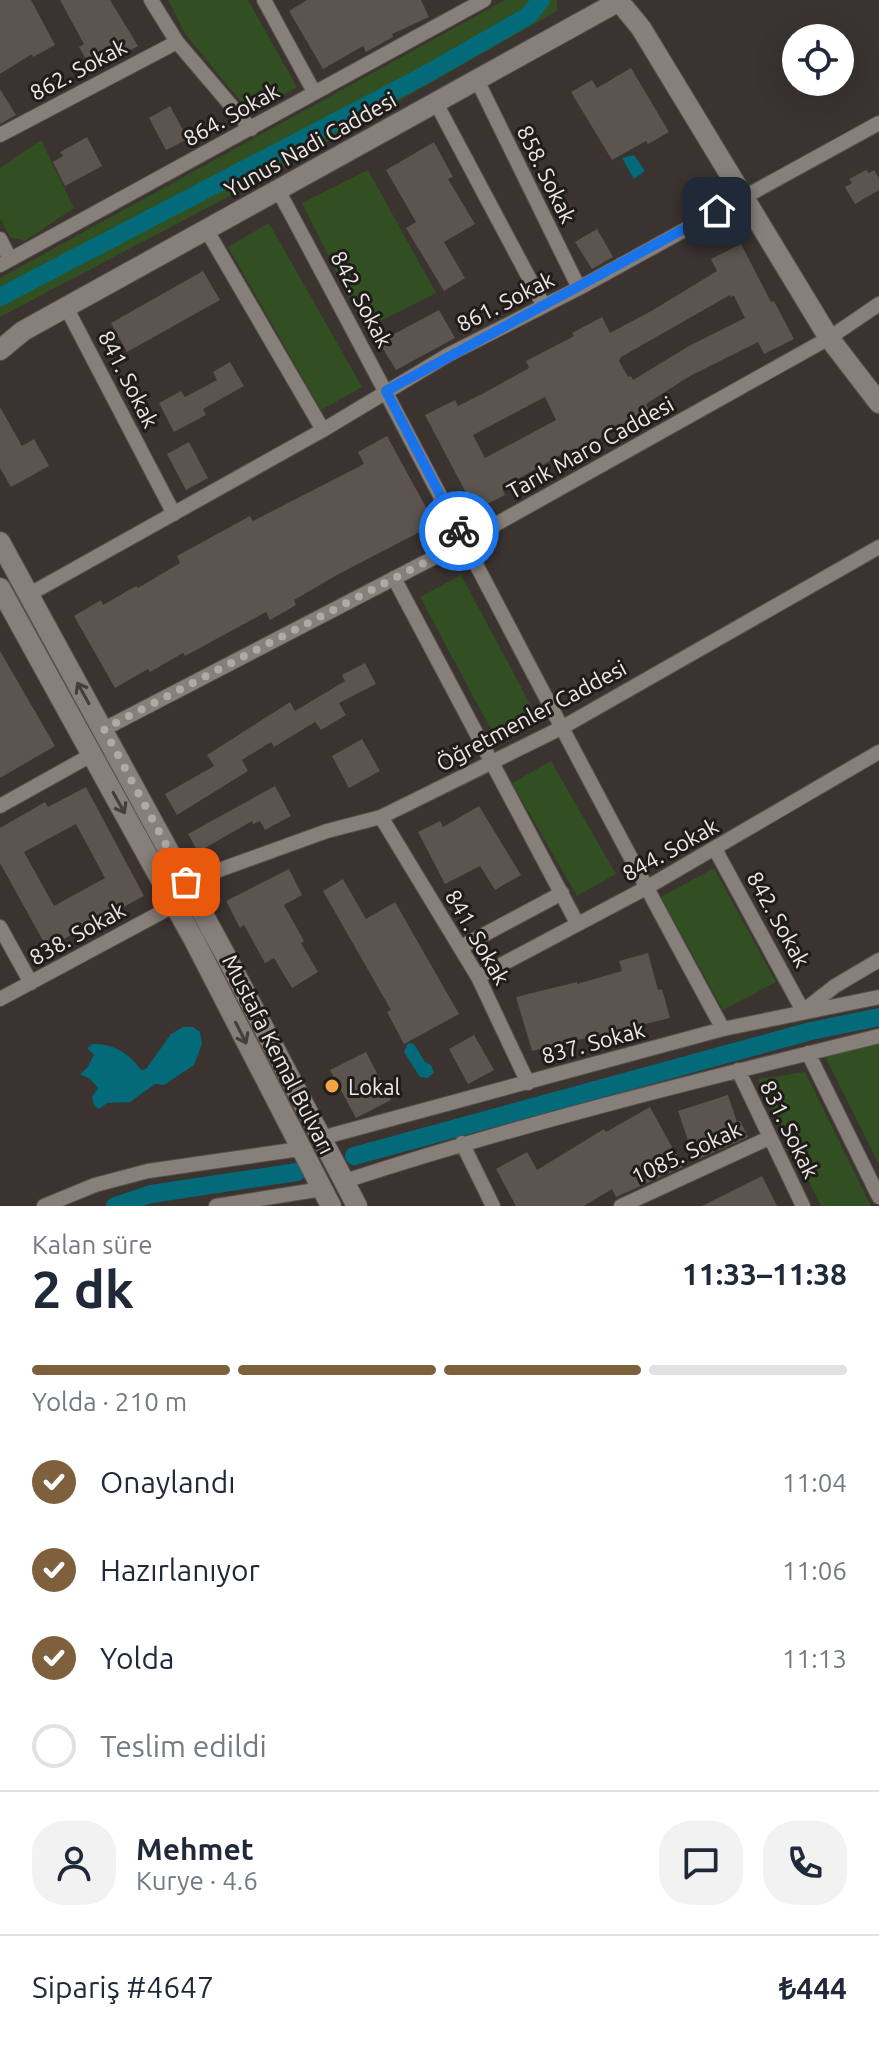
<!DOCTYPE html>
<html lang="tr">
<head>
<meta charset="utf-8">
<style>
  body { margin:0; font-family:Ubuntu,sans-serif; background:#f2f2f3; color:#1f2937; height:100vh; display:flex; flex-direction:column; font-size:30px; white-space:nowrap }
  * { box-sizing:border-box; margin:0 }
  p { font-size:26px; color:#747a83 }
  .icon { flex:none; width:44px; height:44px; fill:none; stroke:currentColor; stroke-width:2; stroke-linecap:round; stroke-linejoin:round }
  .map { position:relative; height:1206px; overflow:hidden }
  .side { display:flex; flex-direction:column; background:#fff; flex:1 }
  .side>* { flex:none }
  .fabs { position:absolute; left:782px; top:24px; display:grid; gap:16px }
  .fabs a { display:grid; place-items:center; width:72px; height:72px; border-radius:50%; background:#fff; box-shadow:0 8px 32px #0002; font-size:40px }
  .pin { position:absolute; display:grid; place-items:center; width:68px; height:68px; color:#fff; margin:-34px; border-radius:16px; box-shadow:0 4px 12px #0006 }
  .courier { position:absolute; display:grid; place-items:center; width:80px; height:80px; margin:-40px; border:6px solid #1a73e8; border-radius:50%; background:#fff; color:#222; box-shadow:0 2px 10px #0007 }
  .headline em { font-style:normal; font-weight:700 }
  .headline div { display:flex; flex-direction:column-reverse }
  .headline { display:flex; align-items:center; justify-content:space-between; height:136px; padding:0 32px }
  h1 { font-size:52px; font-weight:700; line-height:60px }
  .bar { display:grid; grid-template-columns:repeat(4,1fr); gap:12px 8px; align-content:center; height:96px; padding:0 32px }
  .bar i { height:10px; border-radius:6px; background:#e0e1e3 }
  .bar .on { background:#7f603d }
  .bar p { grid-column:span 4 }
  .line { display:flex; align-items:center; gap:20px; padding:0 32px; border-top:2px solid #e0e1e3 }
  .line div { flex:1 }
  .round { display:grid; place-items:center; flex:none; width:84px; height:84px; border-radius:32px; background:#f2f2f3 }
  ol { padding:0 32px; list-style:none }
  li { display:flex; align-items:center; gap:24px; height:88px }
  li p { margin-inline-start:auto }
  li .icon { padding:8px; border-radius:50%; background:#7f603d; color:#fff; stroke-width:4 }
  li:last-child { color:#747a83 }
  li i { width:44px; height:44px; border:4px solid #e0e1e3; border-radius:50% }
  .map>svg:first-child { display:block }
  .green { fill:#324f21 }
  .water { fill:#036a7a }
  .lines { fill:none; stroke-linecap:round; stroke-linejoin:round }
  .canal { stroke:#036a7a; stroke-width:18 }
  .building { fill:#5b544f; fill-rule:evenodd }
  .street-casing { stroke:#57514d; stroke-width:16 }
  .secondary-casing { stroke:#57514d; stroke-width:22 }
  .street { stroke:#877f7a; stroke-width:14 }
  .secondary { stroke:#877f7a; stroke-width:20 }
  .oneway { stroke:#433f3c }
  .done { stroke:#b0aaa7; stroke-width:8; stroke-dasharray:0 14.4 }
  .route { stroke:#1a73e8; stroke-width:10 }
  .poi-dot { fill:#f5a345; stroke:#1f1c1a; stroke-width:3 }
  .labels { text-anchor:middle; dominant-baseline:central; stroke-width:6; stroke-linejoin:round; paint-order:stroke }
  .street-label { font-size:22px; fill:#efeae8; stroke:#1f1c1a }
  .poi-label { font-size:22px; fill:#efeae8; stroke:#1f1c1a; text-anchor:start }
</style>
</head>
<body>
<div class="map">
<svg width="879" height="1206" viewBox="0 0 879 1206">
  <rect width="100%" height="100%" fill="#3a332f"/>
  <path class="green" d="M 168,0 L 248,0 L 297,87 L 251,114 L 186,35 Z
    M 505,0 L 557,0 L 557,11 L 262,179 L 0,317 L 0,278 Z
    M 41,140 L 74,208 L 25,241 L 10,237 L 0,218 L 0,168 Z
    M 368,170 L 436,293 L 365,329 L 302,203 Z
    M 269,223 L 362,387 L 321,410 L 228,247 Z
    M 461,575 L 537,717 L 496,739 L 420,597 Z
    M 551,761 L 616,874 L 577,896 L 512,783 Z
    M 714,868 L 776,982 L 723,1010 L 661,897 Z
    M 879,1043 L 879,1164 L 824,1055 Z
    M 805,1072 L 871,1206 L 821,1206 L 758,1079 Z"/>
  <path class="water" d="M 634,155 L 645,171 L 634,179 L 622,158 Z
    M 183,1027 L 193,1027 L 200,1032 L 202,1044 L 194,1065 L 164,1085 L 155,1084 L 130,1102 L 107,1103 L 99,1109 L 94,1106 L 92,1097 L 98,1088 L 90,1079 L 80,1074 L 87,1068 L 94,1055 L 87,1048 L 93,1044 C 113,1043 130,1054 141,1070 L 146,1069 L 171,1034 Z
    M 408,1043 L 414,1044 L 425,1062 L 431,1065 L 434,1072 L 428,1078 L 420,1077 L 404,1052 Z"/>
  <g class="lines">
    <path class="canal" d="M 0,297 L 423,76 L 528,16 L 541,0
      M 354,1156 L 811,1031 L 879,1017
      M 115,1206 L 151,1194 L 297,1172"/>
  </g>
  <path class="building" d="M 0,0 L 31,0 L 55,45 L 33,57 L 32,54 L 0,74 Z
    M 60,0 L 110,0 L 138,46 L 93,71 L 79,47 L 84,44 Z
    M 307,0 L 421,0 L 429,17 L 392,34 L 393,37 L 366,52 L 363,46 L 323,69 L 289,11 Z
    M 631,68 L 669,132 L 648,144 L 646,141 L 612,160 L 571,92 L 592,80 L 597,88 Z
    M 0,89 L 16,115 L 0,124 Z
    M 170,106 L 188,139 L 166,150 L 149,118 Z
    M 87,137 L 102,166 L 65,186 L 53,162 L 63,156 L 60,152 Z
    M 434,142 L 453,177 L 448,179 L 475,224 L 444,242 L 465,278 L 444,291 L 406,228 L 416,222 L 386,170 Z
    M 866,170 L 869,173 L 874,170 L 879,178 L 879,190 L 855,204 L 845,187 L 852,183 L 849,179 Z
    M 597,229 L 613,257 L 592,269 L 575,242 Z
    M 741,244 L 771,302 L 774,301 L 794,339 L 764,354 L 758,342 L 690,376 L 646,404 L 649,411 L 573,453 L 571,449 L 502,488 L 505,495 L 475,510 L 425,415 L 455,400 L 458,406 L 486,392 L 529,368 L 526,361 L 574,336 L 572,333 L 602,317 L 610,333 L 653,310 L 717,271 L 711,259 ZM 730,295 L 731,297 L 734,296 L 745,318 L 689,346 L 633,380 L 631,376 L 628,377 L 619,361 L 621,357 ZM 545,397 L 556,420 L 485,458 L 473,435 Z
    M 203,271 L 220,300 L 127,352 L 111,323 Z
    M 439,310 L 455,338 L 396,370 L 379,342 Z
    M 230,362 L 244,386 L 203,409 L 206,415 L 174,432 L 159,403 L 181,391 L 185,397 L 217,380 L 213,372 Z
    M 0,407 L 22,446 L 34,439 L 49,466 L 11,487 L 0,468 Z
    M 387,436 L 435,524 L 337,575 L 294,600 L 296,605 L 270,620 L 266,612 L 185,656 L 183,653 L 150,672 L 148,669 L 115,688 L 74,616 L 101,600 L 103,605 L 136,586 L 138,588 L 180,563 L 177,556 L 250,516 L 253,521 L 364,464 L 358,452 Z
    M 189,442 L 208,478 L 186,490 L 167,454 Z
    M 0,651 L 55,746 L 0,778 Z
    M 365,663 L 376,684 L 339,703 L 346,715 L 321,730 L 315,722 L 274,747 L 271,742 L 242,760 L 248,771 L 177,815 L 165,794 L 214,766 L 207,755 L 290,702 L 295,711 L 345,681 L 342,675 Z
    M 362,739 L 380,771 L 349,788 L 332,756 Z
    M 275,786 L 291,816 L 265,830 L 260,821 L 253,824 L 252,821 L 198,852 L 188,834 Z
    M 86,787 L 144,896 L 47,948 L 0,863 L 0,828 L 45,802 L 48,807 ZM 76,824 L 105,878 L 54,906 L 24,852 Z
    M 479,806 L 521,875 L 495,890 L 480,866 L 445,884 L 418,832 L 440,821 L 443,827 Z
    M 289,869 L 302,895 L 284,905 L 304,941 L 301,943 L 318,972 L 292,988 L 274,958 L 265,963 L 244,925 L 240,928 L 226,901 Z
    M 343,879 L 366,919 L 395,902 L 459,1014 L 404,1044 L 387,1012 L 391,1010 L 323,891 Z
    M 648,953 L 658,990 L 662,989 L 670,1018 L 532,1051 L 516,997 L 577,982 L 577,984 L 622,971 L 619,961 Z
    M 474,1035 L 494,1070 L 468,1084 L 449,1049 Z
    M 366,1052 L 391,1100 L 356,1118 L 330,1070 Z
    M 728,1095 L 737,1122 L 740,1121 L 748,1137 L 695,1161 L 678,1111 Z
    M 650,1107 L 683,1167 L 616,1197 L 612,1189 L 584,1206 L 516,1206 L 496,1169 L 527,1152 L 537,1170 L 604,1129 L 606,1132 Z
    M 762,1176 L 777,1206 L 702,1206 Z"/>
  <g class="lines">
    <g class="street-casing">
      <path id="street" d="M 151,0 L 177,42 L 251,129
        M 264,0 L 314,92
        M 477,80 L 579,288
        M 436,103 L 544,306
        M 0,135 L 177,42
        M 278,190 C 428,468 571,751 723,1029
        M 206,229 L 323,430
        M 0,239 L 10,259
        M 0,265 L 484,0
        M 66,307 L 174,514
        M 394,578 L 577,923
        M 28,595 L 323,430 L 448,355 L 579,288 L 879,123
        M 104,729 L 464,542 L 829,338 L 879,304
        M 0,806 L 93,754
        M 381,817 L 478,977 L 528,1083
        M 715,849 L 803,1011 L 835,986 L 879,960
        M 186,882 L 327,831 L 381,817 L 563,727 L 879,547
        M 0,927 L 31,983
        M 461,947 L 562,893
        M 478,977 L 646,888 L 879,752
        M 0,999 L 175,905
        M 808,1053 L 879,1197
        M 738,1070 L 803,1206
        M 321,1138 L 723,1029 L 879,997
        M 462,1143 L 493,1206
        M 345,1181 C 520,1124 699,1080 879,1036
        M 44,1206 L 95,1185 L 148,1171 L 300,1149
        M 216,1206 L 322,1189
        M 621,1206 L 769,1138"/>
    </g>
    <g class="secondary-casing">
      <path id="secondary" d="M 618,0 L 641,28 L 829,338 L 879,403
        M 0,350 L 23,331 L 621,0
        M 0,542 L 227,958 L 357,1206
        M 0,588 L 194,940 L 331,1206"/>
    </g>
    <use href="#street" class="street"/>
    <use href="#secondary" class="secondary"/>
  </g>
  <defs><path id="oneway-shaft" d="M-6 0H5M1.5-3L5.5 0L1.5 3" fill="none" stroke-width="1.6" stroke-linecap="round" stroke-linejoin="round" transform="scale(2)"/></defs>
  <g class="oneway">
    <use href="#oneway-shaft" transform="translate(83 693) rotate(-119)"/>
    <use href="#oneway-shaft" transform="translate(119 803) rotate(61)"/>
    <use href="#oneway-shaft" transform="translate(241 1033) rotate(63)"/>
  </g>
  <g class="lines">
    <path class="done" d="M 186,882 L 104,729 L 464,542 L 459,531"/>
    <path class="route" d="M 459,531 L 386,391 L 717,211"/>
  </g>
  <circle class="poi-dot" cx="332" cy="1086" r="8"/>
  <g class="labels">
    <g class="street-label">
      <text transform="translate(78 69) rotate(-28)">862. Sokak</text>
      <text transform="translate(231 114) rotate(-29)">864. Sokak</text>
      <text transform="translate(310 144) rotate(-29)">Yunus Nadi Caddesi</text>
      <text transform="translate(547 174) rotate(64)">858. Sokak</text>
      <text transform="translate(362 299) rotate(62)">842. Sokak</text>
      <text transform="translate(505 301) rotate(-27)">861. Sokak</text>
      <text transform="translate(129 379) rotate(63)">841. Sokak</text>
      <text transform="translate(590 447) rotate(-29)">Tarık Maro Caddesi</text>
      <text transform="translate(531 715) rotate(-28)">Öğretmenler Caddesi</text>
      <text transform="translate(670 849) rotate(-29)">844. Sokak</text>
      <text transform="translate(779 919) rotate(61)">842. Sokak</text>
      <text transform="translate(77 933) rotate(-29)">838. Sokak</text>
      <text transform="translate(478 937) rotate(60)">841. Sokak</text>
      <text transform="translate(593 1042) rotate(-15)">837. Sokak</text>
      <text transform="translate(279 1054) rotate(63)">Mustafa Kemal Bulvarı</text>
      <text transform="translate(790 1129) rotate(64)">831. Sokak</text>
      <text transform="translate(686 1152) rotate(-25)">1085. Sokak</text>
    </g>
    <g class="poi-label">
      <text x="348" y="1086">Lokal</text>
    </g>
  </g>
</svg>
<div class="fabs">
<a><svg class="icon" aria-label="locate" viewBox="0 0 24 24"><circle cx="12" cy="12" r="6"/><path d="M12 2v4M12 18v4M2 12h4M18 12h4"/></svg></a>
</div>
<div class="pin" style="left:186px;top:882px;background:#ea580c"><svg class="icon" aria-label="bag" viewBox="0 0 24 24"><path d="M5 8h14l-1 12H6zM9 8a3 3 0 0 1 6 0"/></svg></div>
<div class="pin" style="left:717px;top:211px;background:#1f2937"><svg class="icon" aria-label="home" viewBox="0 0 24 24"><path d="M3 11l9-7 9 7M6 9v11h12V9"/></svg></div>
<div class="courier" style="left:459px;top:531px"><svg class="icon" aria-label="bike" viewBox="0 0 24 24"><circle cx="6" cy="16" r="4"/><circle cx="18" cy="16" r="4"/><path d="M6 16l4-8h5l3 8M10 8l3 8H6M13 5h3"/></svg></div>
</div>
<section class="side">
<div class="headline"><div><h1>2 dk</h1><p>Kalan süre</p></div><em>11:33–11:38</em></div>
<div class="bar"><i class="on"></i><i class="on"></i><i class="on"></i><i></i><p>Yolda · 210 m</p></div>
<ol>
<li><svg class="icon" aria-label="check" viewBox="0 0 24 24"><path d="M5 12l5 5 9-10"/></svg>Onaylandı<p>11:04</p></li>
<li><svg class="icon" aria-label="check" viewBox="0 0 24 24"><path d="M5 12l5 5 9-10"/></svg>Hazırlanıyor<p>11:06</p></li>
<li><svg class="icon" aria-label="check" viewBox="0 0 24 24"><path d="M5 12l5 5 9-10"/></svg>Yolda<p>11:13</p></li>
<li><i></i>Teslim edildi</li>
</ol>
<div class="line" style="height:144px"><a class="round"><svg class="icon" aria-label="person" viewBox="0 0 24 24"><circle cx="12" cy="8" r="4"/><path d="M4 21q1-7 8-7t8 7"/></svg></a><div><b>Mehmet</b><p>Kurye · 4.6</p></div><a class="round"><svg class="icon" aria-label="chat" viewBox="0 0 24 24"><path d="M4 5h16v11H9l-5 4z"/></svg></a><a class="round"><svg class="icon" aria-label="phone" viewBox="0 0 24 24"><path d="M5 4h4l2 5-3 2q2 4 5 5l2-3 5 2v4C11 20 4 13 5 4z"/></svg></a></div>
<div class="line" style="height:104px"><div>Sipariş #4647</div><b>₺444</b></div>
</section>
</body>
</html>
